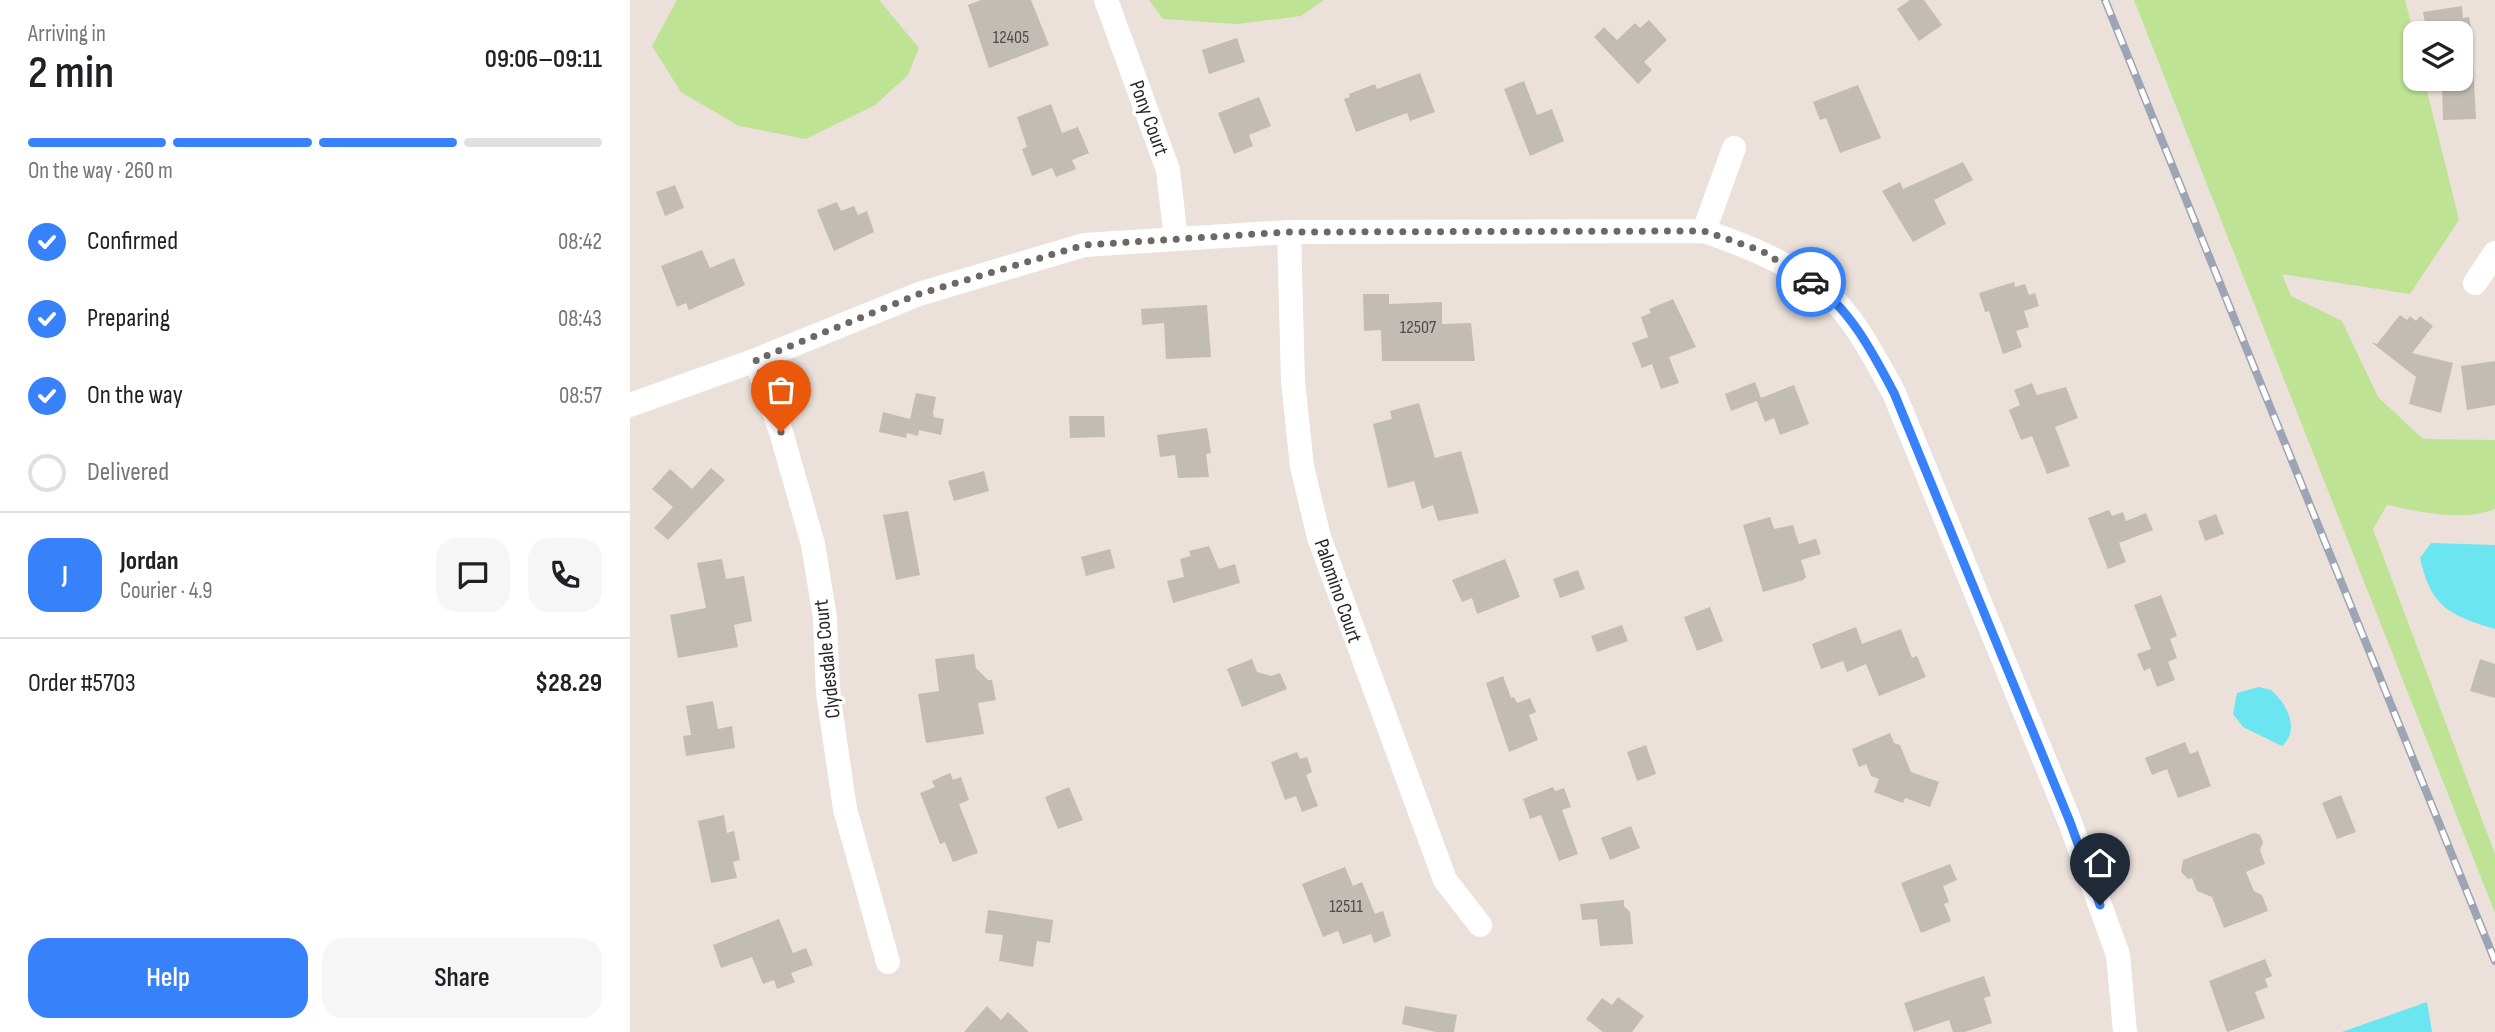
<!DOCTYPE html>
<html lang="en">
<head>
<meta charset="utf-8">
<style>
  body { margin:0; font-family:"Sofia Sans Condensed",sans-serif; background:#f6f6f6; color:#202124; height:100vh; display:flex; flex-direction:column; font-size:26px; white-space:nowrap }
  * { box-sizing:border-box; margin:0 }
  p { font-size:23px; color:#757577 }
  .icon { flex:none; width:38px; height:38px; fill:none; stroke:currentColor; stroke-width:2; stroke-linecap:round; stroke-linejoin:round }
  .map { position:relative; flex:1; overflow:hidden }
  .panel { display:flex; flex-direction:column; background:#fff; width:630px }
  .panel>* { flex:none }
  .controls { position:absolute; left:1773px; top:21px; display:grid; gap:14px }
  .controls a { display:grid; place-items:center; width:70px; height:70px; border-radius:14px; background:#fff; box-shadow:0 2px 5px #0004; font-size:35px }
  .pin { position:absolute; display:grid; place-items:center; width:60px; height:60px; color:#fff; margin:-72px -30px; border-radius:50% 50% 50% 0; rotate:-45deg; box-shadow:0 0 7px #0007 }
  .pin .icon { rotate:45deg }
  .courier { position:absolute; display:grid; place-items:center; width:70px; height:70px; margin:-35px; border:5px solid #3781fb; border-radius:50%; background:#fff; color:#222; box-shadow:0 2px 9px #0007 }
  .summary em { font-style:normal; font-weight:600 }
  .summary div { display:flex; flex-direction:column-reverse }
  .summary { display:flex; align-items:center; justify-content:space-between; height:119px; padding:0 28px }
  h1 { font-size:46px; font-weight:600; line-height:52px }
  .bar { display:grid; grid-template-columns:repeat(4,1fr); gap:10px 7px; align-content:center; height:84px; padding:0 28px }
  .bar i { height:9px; border-radius:5px; background:#e0e0e0 }
  .bar .on { background:#3781fb }
  .bar p { grid-column:span 4 }
  .line { display:flex; align-items:center; gap:18px; padding:0 28px; border-top:2px solid #e0e0e0 }
  .line div { flex:1 }
  .round { display:grid; place-items:center; flex:none; width:74px; height:74px; border-radius:21px; background:#f6f6f6 }
  ol { padding:0 28px; list-style:none }
  li { display:flex; align-items:center; gap:21px; height:77px }
  li p { margin-inline-start:auto }
  li .icon { padding:7px; border-radius:50%; background:#3781fb; color:#fff; stroke-width:4 }
  li:last-child { color:#757577 }
  li i { width:38px; height:38px; border:4px solid #e0e0e0; border-radius:50% }
  .button { display:flex; gap:14px; margin-top:auto; padding:14px 28px }
  .button a { flex:1; height:80px; border-radius:21px; background:#3781fb; color:#fff; font-size:28px; font-weight:600; line-height:80px; text-align:center }
  .button a+a { background:#f6f6f6; color:#202124 }
  main { display:flex; flex:1; min-height:0 }
  .map>svg:first-child { display:block }
  .green { fill:#bee395 }
  .water { fill:#6be5ef }
  .building { fill:#c2bcb5 }
  .lines { fill:none; stroke-linecap:round; stroke-linejoin:round }
  .minor { stroke:#fff; stroke-width:24 }
  .rail-casing { stroke:#9da4b3; stroke-width:8 }
  .rail { stroke:#fff; stroke-width:5; stroke-dasharray:16; stroke-linecap:butt }
  .done { stroke:#6c6866; stroke-width:7; stroke-dasharray:0 12.6 }
  .route { stroke:#3781fb; stroke-width:9 }
  .labels { text-anchor:middle; dominant-baseline:central; stroke-width:7; stroke-linejoin:round; paint-order:stroke }
  .number-label { font-size:18px; fill:#4e4d4b }
  .street-label { font-size:21px; fill:#282828; stroke:#fff }
</style>
</head>
<body>
<main>
<section class="panel">
<div class="summary"><div><h1>2 min</h1><p>Arriving in</p></div><em>09:06–09:11</em></div>
<div class="bar"><i class="on"></i><i class="on"></i><i class="on"></i><i></i><p>On the way · 260 m</p></div>
<ol>
<li><svg class="icon" aria-label="check" viewBox="0 0 24 24"><path d="M5 12l5 5 9-10"/></svg>Confirmed<p>08:42</p></li>
<li><svg class="icon" aria-label="check" viewBox="0 0 24 24"><path d="M5 12l5 5 9-10"/></svg>Preparing<p>08:43</p></li>
<li><svg class="icon" aria-label="check" viewBox="0 0 24 24"><path d="M5 12l5 5 9-10"/></svg>On the way<p>08:57</p></li>
<li><i></i>Delivered</li>
</ol>
<div class="line" style="height:126px"><b class="round" style="background:#3781fb;color:#fff">J</b><div><b>Jordan</b><p>Courier · 4.9</p></div><a class="round"><svg class="icon" aria-label="chat" viewBox="0 0 24 24"><path d="M4 5h16v11H9l-5 4z"/></svg></a><a class="round"><svg class="icon" aria-label="phone" viewBox="0 0 24 24"><path d="M5 4h4l2 5-3 2q2 4 5 5l2-3 5 2v4C11 20 4 13 5 4z"/></svg></a></div>
<div class="line" style="height:91px"><div>Order #5703</div><b>$28.29</b></div>
<div class="button"><a>Help</a><a>Share</a></div>
</section>
<div class="map">
<svg width="1865" height="1032" viewBox="0 0 1865 1032">
  <rect width="100%" height="100%" fill="#ebe0da"/>
  <path class="green" d="M 47,0 L 249,0 L 289,48 L 278,75 L 245,105 L 176,139 L 109,126 L 51,92 L 22,46 Z
    M 519,0 L 694,0 L 671,16 L 607,24 L 533,19 Z
    M 1504,0 L 1775,0 L 1785,40 L 1785,79 L 1794,79 L 1829,220 L 1780,294 L 1652,274 L 1661,296 L 1712,321 L 1748,397 L 1793,439 L 1865,440 L 1865,509 C 1831,522 1792,512 1757,505 L 1743,529 L 1865,854 L 1865,913 Z"/>
  <path class="water" d="M 1801,543 L 1865,545 L 1865,629 C 1819,615 1801,607 1790,558 Z
    M 1629,687 L 1641,690 C 1656,703 1671,729 1652,746 L 1613,727 L 1603,714 L 1607,693 Z
    M 1797,1002 L 1802,1032 L 1712,1032 Z"/>
  <path class="building" d="M 351,0 L 401,0 L 419,45 L 359,68 L 338,5 Z
    M 1280,0 L 1294,0 L 1312,25 L 1289,41 L 1267,9 Z
    M 1832,6 L 1833,18 L 1839,17 L 1841,27 L 1846,119 L 1813,120 L 1812,79 L 1830,79 L 1830,33 L 1797,33 L 1793,12 Z
    M 1019,20 L 1037,40 L 1014,62 L 1022,70 L 1008,84 L 964,37 L 974,27 L 987,40 L 1005,23 L 1010,28 Z
    M 607,38 L 615,62 L 579,74 L 572,50 Z
    M 790,73 L 805,112 L 780,121 L 777,113 L 726,132 L 714,99 L 720,97 L 719,94 L 745,84 L 747,89 Z
    M 894,81 L 907,115 L 922,109 L 934,141 L 900,156 L 874,89 Z
    M 1228,85 L 1251,138 L 1210,153 L 1196,118 L 1190,120 L 1183,102 Z
    M 629,97 L 641,126 L 619,135 L 623,146 L 604,154 L 588,113 Z
    M 421,104 L 432,133 L 448,127 L 459,153 L 442,160 L 446,169 L 426,177 L 422,168 L 402,176 L 392,149 L 397,147 L 387,117 Z
    M 1333,162 L 1343,180 L 1304,200 L 1316,224 L 1283,242 L 1252,191 L 1270,182 L 1273,189 Z
    M 45,185 L 54,208 L 35,216 L 26,192 Z
    M 207,202 L 211,211 L 224,206 L 228,215 L 237,211 L 244,232 L 204,251 L 187,210 Z
    M 72,250 L 80,268 L 104,258 L 115,285 L 59,310 L 56,303 L 47,307 L 31,266 Z
    M 1384,282 L 1385,287 L 1395,284 L 1399,295 L 1405,293 L 1409,306 L 1394,311 L 1399,327 L 1386,331 L 1392,347 L 1373,354 L 1359,311 L 1355,312 L 1349,293 Z
    M 733,294 L 759,294 L 759,304 L 812,302 L 812,324 L 841,323 L 845,361 L 752,361 L 751,330 L 734,331 Z
    M 1043,299 L 1066,347 L 1039,357 L 1049,383 L 1031,389 L 1022,364 L 1012,368 L 1002,343 L 1018,337 L 1011,317 L 1021,313 L 1019,309 Z
    M 577,305 L 581,357 L 536,359 L 534,323 L 512,325 L 511,309 Z
    M 1770,315 L 1777,320 L 1780,316 L 1786,321 L 1790,316 L 1803,326 L 1782,353 L 1823,363 L 1811,413 L 1779,404 L 1786,377 L 1741,342 L 1747,344 Z
    M 1865,361 L 1865,405 L 1837,410 L 1831,366 Z
    M 1125,382 L 1131,398 L 1164,385 L 1179,424 L 1150,435 L 1144,418 L 1135,422 L 1127,401 L 1101,411 L 1095,394 Z
    M 1402,383 L 1407,395 L 1436,387 L 1448,418 L 1425,427 L 1440,466 L 1417,474 L 1402,436 L 1391,440 L 1379,410 L 1390,405 L 1384,390 Z
    M 286,393 L 306,397 L 303,413 L 304,417 L 314,419 L 311,435 L 289,430 L 288,436 L 277,433 L 276,438 L 249,432 L 253,412 L 280,419 Z
    M 789,403 L 805,458 L 831,451 L 849,513 L 808,521 L 803,505 L 792,509 L 784,481 L 758,488 L 743,424 L 762,419 L 760,411 Z
    M 439,416 L 474,416 L 475,437 L 440,438 Z
    M 577,428 L 581,453 L 576,454 L 579,477 L 548,478 L 545,455 L 530,457 L 527,435 Z
    M 81,468 L 95,480 L 38,540 L 24,528 L 43,507 L 22,489 L 40,469 L 62,489 Z
    M 354,471 L 359,491 L 324,501 L 318,481 Z
    M 1479,510 L 1482,516 L 1493,512 L 1496,521 L 1516,513 L 1523,530 L 1489,543 L 1496,562 L 1478,569 L 1458,518 Z
    M 278,511 L 290,575 L 266,580 L 253,515 Z
    M 1586,514 L 1594,534 L 1575,541 L 1568,521 Z
    M 1140,517 L 1144,529 L 1163,525 L 1169,544 L 1186,539 L 1191,554 L 1171,560 L 1176,577 L 1173,580 L 1133,592 L 1113,525 Z
    M 579,546 L 589,569 L 605,564 L 610,583 L 543,603 L 537,581 L 554,577 L 550,559 L 561,556 L 559,551 Z
    M 480,549 L 485,568 L 456,576 L 451,557 Z
    M 92,559 L 96,579 L 114,576 L 122,621 L 104,625 L 108,647 L 48,658 L 40,615 L 76,608 L 67,563 Z
    M 875,559 L 890,597 L 847,614 L 842,598 L 832,602 L 822,580 Z
    M 948,570 L 955,589 L 930,598 L 923,579 Z
    M 1531,595 L 1547,636 L 1540,639 L 1547,658 L 1538,662 L 1545,680 L 1527,687 L 1520,668 L 1514,671 L 1507,654 L 1521,649 L 1504,605 Z
    M 1080,607 L 1093,641 L 1067,651 L 1054,617 Z
    M 992,625 L 998,641 L 967,652 L 961,636 Z
    M 1226,627 L 1232,644 L 1271,629 L 1282,658 L 1287,656 L 1296,677 L 1249,696 L 1236,664 L 1217,672 L 1213,661 L 1191,669 L 1182,644 Z
    M 344,654 L 346,668 L 358,680 L 362,680 L 366,700 L 348,703 L 354,734 L 296,743 L 288,694 L 309,691 L 305,659 Z
    M 622,659 L 627,672 L 641,676 L 650,673 L 657,689 L 612,707 L 597,669 Z
    M 1850,659 L 1865,664 L 1865,698 L 1840,691 Z
    M 873,676 L 881,698 L 884,697 L 887,703 L 900,698 L 906,712 L 899,715 L 908,740 L 879,752 L 856,683 Z
    M 83,701 L 88,729 L 102,726 L 105,748 L 56,756 L 53,736 L 61,735 L 56,706 Z
    M 1260,733 L 1264,743 L 1270,745 L 1281,772 L 1309,782 L 1300,807 L 1275,798 L 1273,803 L 1244,792 L 1249,779 L 1241,776 L 1236,764 L 1229,767 L 1222,749 Z
    M 1555,742 L 1560,754 L 1568,751 L 1581,786 L 1548,798 L 1537,769 L 1522,775 L 1515,758 Z
    M 1016,745 L 1026,774 L 1007,781 L 997,752 Z
    M 667,752 L 670,759 L 677,757 L 682,772 L 676,775 L 688,806 L 672,812 L 666,796 L 655,800 L 641,762 Z
    M 320,773 L 323,780 L 331,777 L 339,800 L 329,804 L 348,853 L 323,862 L 315,842 L 310,844 L 290,793 L 305,787 L 302,781 Z
    M 439,787 L 453,820 L 428,829 L 415,797 Z
    M 923,787 L 925,791 L 934,788 L 941,807 L 932,810 L 948,854 L 929,861 L 911,815 L 900,819 L 893,799 Z
    M 1711,795 L 1726,832 L 1707,839 L 1692,803 Z
    M 94,815 L 97,833 L 104,831 L 110,860 L 103,862 L 107,878 L 81,883 L 68,821 Z
    M 1001,826 L 1010,848 L 980,860 L 971,838 Z
    M 1624,833 L 1630,835 L 1633,842 L 1630,850 L 1635,864 L 1616,872 L 1624,891 L 1632,895 L 1638,911 L 1594,928 L 1582,897 L 1567,891 L 1562,878 L 1558,879 L 1551,872 L 1553,860 Z
    M 1320,864 L 1327,880 L 1313,886 L 1319,902 L 1314,904 L 1321,921 L 1291,933 L 1271,883 Z
    M 715,867 L 723,886 L 732,882 L 745,914 L 753,911 L 761,936 L 744,943 L 741,934 L 713,944 L 708,931 L 693,937 L 672,884 Z
    M 994,900 L 994,906 L 1000,912 L 1003,944 L 970,946 L 967,919 L 952,920 L 950,904 Z
    M 358,910 L 423,920 L 420,943 L 407,941 L 403,967 L 369,961 L 373,935 L 355,933 Z
    M 149,919 L 163,953 L 176,948 L 183,965 L 161,973 L 165,982 L 147,989 L 144,980 L 133,984 L 122,957 L 91,968 L 83,945 Z
    M 1635,959 L 1642,976 L 1635,979 L 1638,987 L 1625,992 L 1635,1018 L 1597,1032 L 1579,981 Z
    M 1354,976 L 1361,996 L 1354,998 L 1362,1023 L 1335,1032 L 1323,1032 L 1319,1020 L 1284,1032 L 1274,1003 Z
    M 988,997 L 1014,1016 L 1002,1032 L 973,1032 L 956,1019 L 972,998 L 982,1005 Z
    M 357,1006 L 371,1020 L 378,1012 L 399,1032 L 334,1032 Z
    M 775,1006 L 827,1015 L 824,1032 L 806,1032 L 772,1024 Z"/>
  <g class="lines">
    <path class="minor" d="M 476,0 L 538,170 L 546,239
      M 1074,231 L 1104,148
      M 659,232 L 663,381 L 672,467 L 689,537 L 815,880 L 850,925
      M 1845,283 L 1865,253
      M 126,360 L 151,432 L 183,544 L 195,618 L 198,693 L 215,809 L 258,962
      M 0,405 L 126,360 L 289,294 L 454,245 L 659,232 L 1074,231 C 1117,246 1158,262 1194,291 C 1222,313 1247,362 1264,393 L 1440,822 L 1488,955 L 1495,1032"/>
    <g class="rail-casing">
      <path id="rail" d="M 1475,0 L 1865,961"/>
    </g>
    <use href="#rail" class="rail"/>
  </g>
  <g class="lines">
    <path class="done" d="M 151,432 L 126,360 L 289,294 L 454,245 L 659,232 L 1074,231 L 1132,251 L 1181,282"/>
    <path class="route" d="M 1181,282 C 1219,307 1243,353 1264,393 L 1440,822 L 1470,905"/>
  </g>
  <g class="labels">
    <g class="number-label">
      <text x="381" y="37">12405</text>
      <text x="788" y="327">12507</text>
      <text x="716" y="906">12511</text>
    </g>
    <g class="street-label">
      <text transform="translate(519 118) rotate(70)">Pony Court</text>
      <text transform="translate(708 591) rotate(71)">Palomino Court</text>
      <text transform="translate(197 659) rotate(-96)">Clydesdale Court</text>
    </g>
  </g>
</svg>
<div class="controls">
<a><svg class="icon" aria-label="layers" viewBox="0 0 24 24"><path d="M12 4l9 5-9 5-9-5zM3 14l9 5 9-5"/></svg></a>
</div>
<div class="pin" style="left:151px;top:432px;background:#ea580c"><svg class="icon" aria-label="bag" viewBox="0 0 24 24"><path d="M5 8h14l-1 12H6zM9 8a3 3 0 0 1 6 0"/></svg></div>
<div class="pin" style="left:1470px;top:905px;background:#1f2937"><svg class="icon" aria-label="home" viewBox="0 0 24 24"><path d="M3 11l9-7 9 7M6 9v11h12V9"/></svg></div>
<div class="courier" style="left:1181px;top:282px"><svg class="icon" aria-label="car" viewBox="0 0 24 24"><path d="M5 17H2v-5l4-1 3-4h7l3 4 3 1v5h-3M9 17h6M6 11h13"/><circle cx="7" cy="17" r="2"/><circle cx="17" cy="17" r="2"/></svg></div>
</div>
</main>
</body>
</html>
